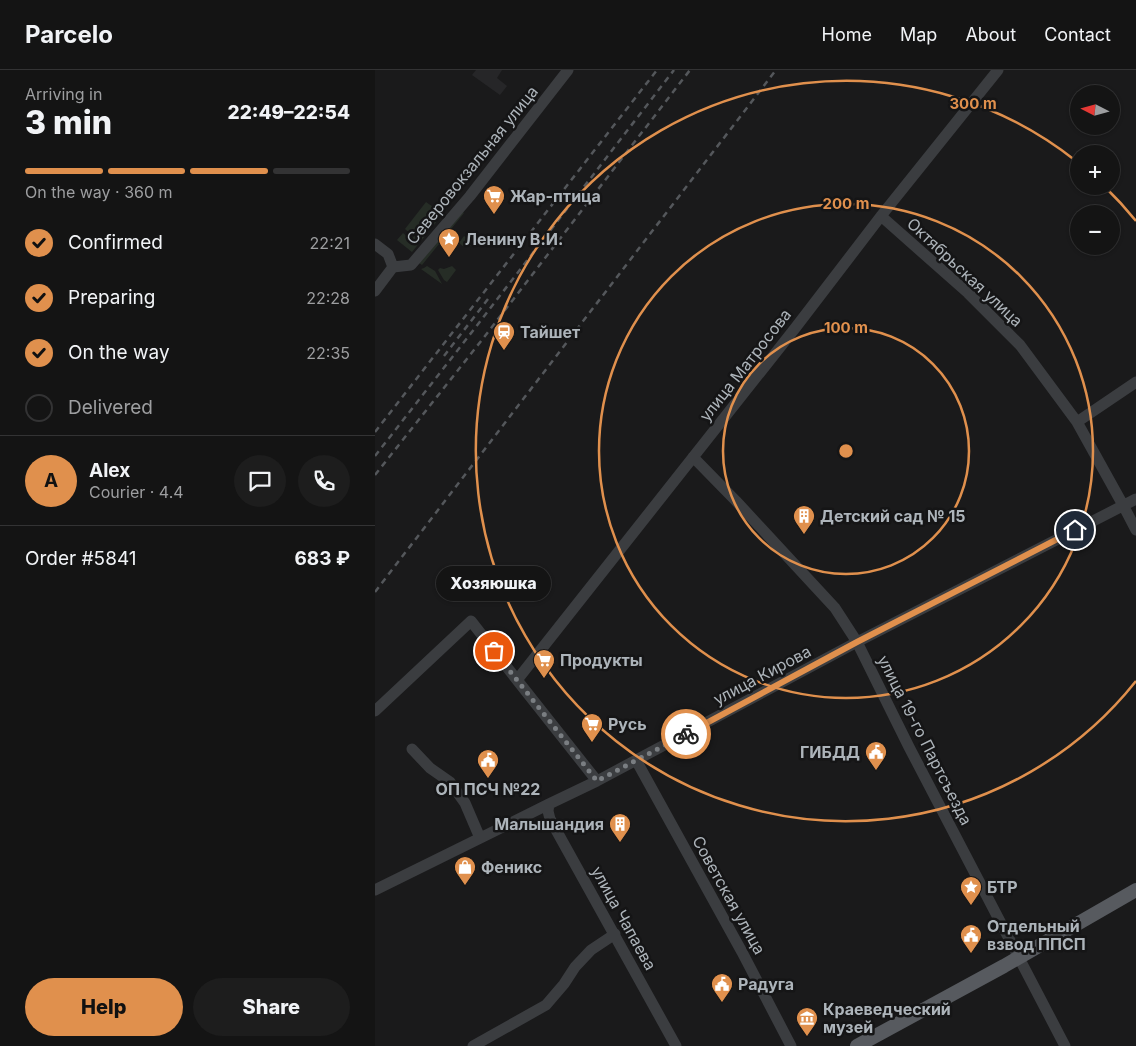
<!DOCTYPE html>
<html lang="en">
<head>
<meta charset="utf-8">
<style>
  body { margin:0; font-family:Inter,sans-serif; background:#1d1d1d; color:#f1f3f6; height:100vh; display:flex; flex-direction:column; font-size:19px; white-space:nowrap }
  * { box-sizing:border-box; margin:0 }
  p { font-size:16px; color:#9d9ea0 }
  .icon { flex:none; width:28px; height:28px; fill:none; stroke:currentColor; stroke-width:2; stroke-linecap:round; stroke-linejoin:round }
  .map { position:relative; flex:1; overflow:hidden }
  .side { display:flex; flex-direction:column; background:#141414; width:375px }
  .side>* { flex:none }
  .needle { width:32px; rotate:276deg }
  .buttons { position:absolute; left:695px; top:15px; display:grid; gap:10px }
  .buttons a { display:grid; place-items:center; width:50px; height:50px; border-radius:50%; background:#141414; box-shadow:0 1px 4px #0004,0 0 0 1px #333334; font-size:25px }
  .pin { position:absolute; display:grid; place-items:center; width:42px; height:42px; color:#fff; margin:-21px; border:2px solid #fff; border-radius:50%; box-shadow:0 1px 5px #0007 }
  .courier { position:absolute; display:grid; place-items:center; width:50px; height:50px; margin:-25px; border:4px solid #e0904d; border-radius:50%; background:#fff; color:#222; box-shadow:0 1px 6px #0007 }
  .bubble { position:absolute; height:35px; border-radius:18px; background:#141414; box-shadow:0 1px 4px #0004,0 0 0 1px #333334; font-size:16px; font-weight:800; line-height:35px; text-align:center }
  .headline em { font-style:normal; font-weight:800 }
  .headline div { display:flex; flex-direction:column-reverse }
  .headline { display:flex; align-items:center; justify-content:space-between; height:85px; padding:0 25px }
  h1 { font-size:32px; font-weight:800; line-height:38px }
  .bar { display:grid; grid-template-columns:repeat(4,1fr); gap:8px 5px; align-content:center; height:60px; padding:0 25px }
  .bar i { height:6px; border-radius:4px; background:#333334 }
  .bar .on { background:#e0904d }
  .bar p { grid-column:span 4 }
  .line { display:flex; align-items:center; gap:12px; padding:0 25px; border-top:1px solid #333334 }
  .line div { flex:1 }
  .round { display:grid; place-items:center; flex:none; width:52px; height:52px; border-radius:26px; background:#1d1d1d }
  ol { padding:0 25px; list-style:none }
  li { display:flex; align-items:center; gap:15px; height:55px }
  li p { margin-inline-start:auto }
  li .icon { padding:5px; border-radius:50%; background:#e0904d; color:#111; stroke-width:4 }
  li:last-child { color:#9d9ea0 }
  li i { width:28px; height:28px; border:2px solid #333334; border-radius:50% }
  .cta { display:flex; gap:10px; margin-top:auto; padding:10px 25px }
  .cta a { flex:1; height:58px; border-radius:30px; background:#e0904d; color:#111; font-size:20px; font-weight:800; line-height:58px; text-align:center }
  .cta a+a { background:#1d1d1d; color:#f1f3f6 }
  header { display:flex; align-items:center; gap:30px; box-sizing:border-box; height:70px; padding:0 25px; background:#141414; border-bottom:1px solid #333334 }
  header strong { font-size:24px }
  nav { display:flex; gap:28px; margin-inline-start:auto; font-size:18px }
  main { display:flex; flex:1; min-height:0 }
  .map>svg:first-child { display:block }
  .built { fill:#262628 }
  .green { fill:#262d26 }
  .lines { fill:none; stroke-linecap:round; stroke-linejoin:round }
  .minor { stroke:#3b3d40; stroke-width:11 }
  .major { stroke:#575a5f; stroke-width:14 }
  .rail { stroke:#54575b; stroke-width:2.5; stroke-dasharray:6 5; stroke-linecap:butt }
  .done { stroke:#7a7e82; stroke-width:5; stroke-dasharray:0 9 }
  .route { stroke:#e0904d; stroke-width:6 }
  .ring { fill:none; stroke:#e0904d; stroke-width:2.5 }
  .labels { text-anchor:middle; dominant-baseline:central; stroke-width:5; stroke-linejoin:round; paint-order:stroke }
  .street-label { font-size:16px; fill:#adb4ba; stroke:#151516 }
  .poi-label { font-size:16px; font-weight:bold; fill:#adb4ba; stroke:#151516; text-anchor:start }
  .centre { fill:#e0904d; stroke:#151516; stroke-width:2.5 }
  .ring-label { font-size:15px; text-anchor:middle; font-weight:bold; fill:#e0904d; stroke:#151516; stroke-width:5; stroke-linejoin:round; paint-order:stroke }
</style>
</head>
<body>
<header>
<strong>Parcelo</strong>
<nav><a>Home</a><a>Map</a><a>About</a><a>Contact</a></nav>
</header>
<main>
<section class="side">
<div class="headline"><div><h1>3 min</h1><p>Arriving in</p></div><em>22:49–22:54</em></div>
<div class="bar"><i class="on"></i><i class="on"></i><i class="on"></i><i></i><p>On the way · 360 m</p></div>
<ol>
<li><svg class="icon" aria-label="check" viewBox="0 0 24 24"><path d="M5 12l5 5 9-10"/></svg>Confirmed<p>22:21</p></li>
<li><svg class="icon" aria-label="check" viewBox="0 0 24 24"><path d="M5 12l5 5 9-10"/></svg>Preparing<p>22:28</p></li>
<li><svg class="icon" aria-label="check" viewBox="0 0 24 24"><path d="M5 12l5 5 9-10"/></svg>On the way<p>22:35</p></li>
<li><i></i>Delivered</li>
</ol>
<div class="line" style="height:90px"><b class="round" style="background:#e0904d;color:#111">A</b><div><b>Alex</b><p>Courier · 4.4</p></div><a class="round"><svg class="icon" aria-label="chat" viewBox="0 0 24 24"><path d="M4 5h16v11H9l-5 4z"/></svg></a><a class="round"><svg class="icon" aria-label="phone" viewBox="0 0 24 24"><path d="M5 4h4l2 5-3 2q2 4 5 5l2-3 5 2v4C11 20 4 13 5 4z"/></svg></a></div>
<div class="line" style="height:65px"><div>Order #5841</div><b>683 ₽</b></div>
<div class="cta"><a>Help</a><a>Share</a></div>
</section>
<div class="map">
<svg width="761" height="976" viewBox="0 0 761 976">
  <rect width="100%" height="100%" fill="#1a1a1b"/>
  <path class="built" d="M 101,0 L 127,0 L 122,8 L 132,16 L 125,25 L 97,5 Z"/>
  <path class="green" d="M 51,132 L 58,137 L 37,165 L 30,159 Z
    M 61,140 L 67,145 L 37,182 L 22,170 L 28,163 L 36,170 Z
    M 86,141 L 89,143 L 47,195 L 44,193 Z
    M 89,166 L 100,174 L 98,177 L 95,176 L 89,177 L 84,173 Z
    M 52,196 L 60,201 L 67,214 L 46,199 L 49,198 Z
    M 77,196 L 81,200 L 72,212 L 69,210 L 63,200 L 65,198 L 69,199 Z"/>
  <g class="lines">
    <path class="minor" d="M 506,146 L 593,223 L 645,275 L 702,352 L 748,435 L 761,460
      M 0,174 L 13,184 L 18,197
      M 0,221 L 18,197 L 36,195 L 95,126 L 193,0
      M 702,352 L 761,312
      M 318,387 L 361,431 L 460,538 L 482,572 L 534,677 L 690,976
      M 142,610 L 421,257 L 506,146 L 623,0
      M 0,641 L 96,551 L 142,610 L 222,711
      M 37,679 L 55,698 L 75,712 L 90,733 L 105,768
      M 261,690 L 367,882 L 416,976
      M 174,734 L 173,741 L 175,749 L 301,976
      M 0,820 L 174,734 L 222,711 L 482,572 L 761,429
      M 98,976 L 171,935 L 189,914 L 200,897 L 216,880 L 240,864"/>
    <path class="major" d="M 482,976 L 629,896 L 761,820"/>
    <path class="rail" d="M 69,286 L 113,229
      M 0,362 L 282,0
      M 0,386 L 100,258 L 299,0
      M 0,405 L 110,266 L 315,0
      M 0,522 L 401,0"/>
  </g>
  <g class="lines">
    <path class="done" d="M 119,581 L 222,711 L 311,664"/>
    <path class="route" d="M 311,664 L 482,572 L 700,460"/>
  </g>
  <g class="ring">
    <circle cx="471" cy="381" r="123"/>
    <circle cx="471" cy="381" r="247"/>
    <path d="M761 611A370 370 0 1 1 701 91M730 117A370 370 0 0 1 761 151"/>
  </g>
  <defs>
    <g id="supermarket-pin" transform="scale(1.125)"><path d="M0 17L-7.5 6A9.5 9.5 0 1 1 7.5 6Z" fill="#e0904d" stroke="#151516"/><path d="M-6-5.5h2.5l.6 2H6L4.5 2H-2.5L-4.4-4H-6ZM-1.5 3.2a1.3 1.3 0 1 0 .1 0ZM3 3.2a1.3 1.3 0 1 0 .1 0Z" fill="#fff"/></g>
    <g id="sight-pin" transform="scale(1.125)"><path d="M0 17L-7.5 6A9.5 9.5 0 1 1 7.5 6Z" fill="#e0904d" stroke="#151516"/><path d="M0-6L1.8-2.2L6-1.7L2.9 1.2L3.7 5.4L0 3.3L-3.7 5.4L-2.9 1.2L-6-1.7L-1.8-2.2Z" fill="#fff"/></g>
    <g id="station-pin" transform="scale(1.125)"><path d="M0 17L-7.5 6A9.5 9.5 0 1 1 7.5 6Z" fill="#e0904d" stroke="#151516"/><path d="M-3-6H3Q5-6 5-4V2Q5 4 3 4L4.5 6H3L1.5 4h-3L-3 6H-4.5L-3 4Q-5 4-5 2V-4Q-5-6-3-6ZM-3.5-4v3h7v-3ZM-3.5 1v1.5H-2V1ZM2 1v1.5H3.5V1Z" fill="#fff"/></g>
    <g id="building-pin" transform="scale(1.125)"><path d="M0 17L-7.5 6A9.5 9.5 0 1 1 7.5 6Z" fill="#e0904d" stroke="#151516"/><path d="M-4-6H4V6H1V3H-1V6H-4ZM-2.5-4.3h1.7v1.8h-1.7ZM.8-4.3h1.7v1.8H.8ZM-2.5-1h1.7V.8h-1.7ZM.8-1h1.7V.8H.8Z" fill="#fff"/></g>
    <g id="civic-pin" transform="scale(1.125)"><path d="M0 17L-7.5 6A9.5 9.5 0 1 1 7.5 6Z" fill="#e0904d" stroke="#151516"/><path d="M-.6-6.5H3V-4.5H.6V-3L4-1V1h2V6H-6V1h2V-1L-.6-3ZM-1.2 2.5V6h2.4V2.5Z" fill="#fff"/></g>
    <g id="shop-pin" transform="scale(1.125)"><path d="M0 17L-7.5 6A9.5 9.5 0 1 1 7.5 6Z" fill="#e0904d" stroke="#151516"/><path d="M-5-2.5h2.3a2.7 3.5 0 0 1 5.4 0H5L5.5 6h-11ZM-1.5-2.5h3a1.5 2.3 0 0 0-3 0Z" fill="#fff"/></g>
    <g id="museum-pin" transform="scale(1.125)"><path d="M0 17L-7.5 6A9.5 9.5 0 1 1 7.5 6Z" fill="#e0904d" stroke="#151516"/><path d="M0-6L6-3V-2H-6V-3ZM-5-1h2V3h-2ZM-1-1h2V3h-2ZM3-1h2V3H3ZM-6 4H6V6H-6Z" fill="#fff"/></g>
  </defs>
  <g fill-rule="evenodd">
    <use href="#supermarket-pin" x="119" y="126"/>
    <use href="#sight-pin" x="74" y="169"/>
    <use href="#station-pin" x="129" y="262"/>
    <use href="#building-pin" x="429" y="446"/>
    <use href="#supermarket-pin" x="169" y="590"/>
    <use href="#supermarket-pin" x="217" y="654"/>
    <use href="#civic-pin" x="501" y="682"/>
    <use href="#civic-pin" x="113" y="690"/>
    <use href="#building-pin" x="245" y="754"/>
    <use href="#shop-pin" x="90" y="797"/>
    <use href="#sight-pin" x="596" y="817"/>
    <use href="#civic-pin" x="596" y="865"/>
    <use href="#civic-pin" x="347" y="914"/>
    <use href="#museum-pin" x="432" y="948"/>
  </g>
  <g class="labels">
    <g class="street-label">
      <text transform="translate(97 95) rotate(-51)">Северовокзальная улица</text>
      <text transform="translate(590 202) rotate(43)">Октябрьская улица</text>
      <text transform="translate(370 295) rotate(-52)">улица Матросова</text>
      <text transform="translate(387 605) rotate(-28)">улица Кирова</text>
      <text transform="translate(550 670) rotate(63)">улица 19-го Партсъезда</text>
      <text transform="translate(354 825) rotate(61)">Советская улица</text>
      <text transform="translate(249 848) rotate(61)">улица Чапаева</text>
    </g>
    <g class="poi-label">
      <text x="135" y="126">Жар-птица</text>
      <text x="90" y="169">Ленину В.И.</text>
      <text x="145" y="262">Тайшет</text>
      <text x="445" y="446">Детский сад № 15</text>
      <text x="185" y="590">Продукты</text>
      <text x="233" y="654">Русь</text>
      <text x="485" y="682" text-anchor="end">ГИБДД</text>
      <text x="113" y="719" text-anchor="middle">ОП ПСЧ №22</text>
      <text x="229" y="754" text-anchor="end">Малышандия</text>
      <text x="106" y="797">Феникс</text>
      <text x="612" y="817">БТР</text>
      <text x="612" y="856">Отдельный<tspan x="612" dy="18">взвод ППСП</tspan></text>
      <text x="363" y="914">Радуга</text>
      <text x="448" y="939">Краеведческий<tspan x="448" dy="18">музей</tspan></text>
    </g>
  </g>
  <circle cx="471" cy="381" r="8" class="centre"/>
  <g class="ring-label">
    <text x="598" y="39">300 m</text>
    <text x="471" y="139">200 m</text>
    <text x="471" y="263">100 m</text>
  </g>
</svg>
<div class="buttons">
<a><svg class="needle" viewBox="-14 -14 28 28"><path d="M0-13l5 13h-10z" fill="#e53935"/><path d="M0 13l5-13h-10z" fill="#9d9ea0"/></svg></a>
<a>+</a>
<a>−</a>
</div>
<div class="pin" style="left:119px;top:581px;background:#ea580c"><svg class="icon" aria-label="bag" viewBox="0 0 24 24"><path d="M5 8h14l-1 12H6zM9 8a3 3 0 0 1 6 0"/></svg></div>
<div class="pin" style="left:700px;top:460px;background:#1f2937"><svg class="icon" aria-label="home" viewBox="0 0 24 24"><path d="M3 11l9-7 9 7M6 9v11h12V9"/></svg></div>
<div class="courier" style="left:311px;top:664px"><svg class="icon" aria-label="bike" viewBox="0 0 24 24"><circle cx="6" cy="16" r="4"/><circle cx="18" cy="16" r="4"/><path d="M6 16l4-8h5l3 8M10 8l3 8H6M13 5h3"/></svg></div>
<div class="bubble" style="left:61px;top:496px;width:115px">Хозяюшка</div>
</div>
</main>
</body>
</html>
